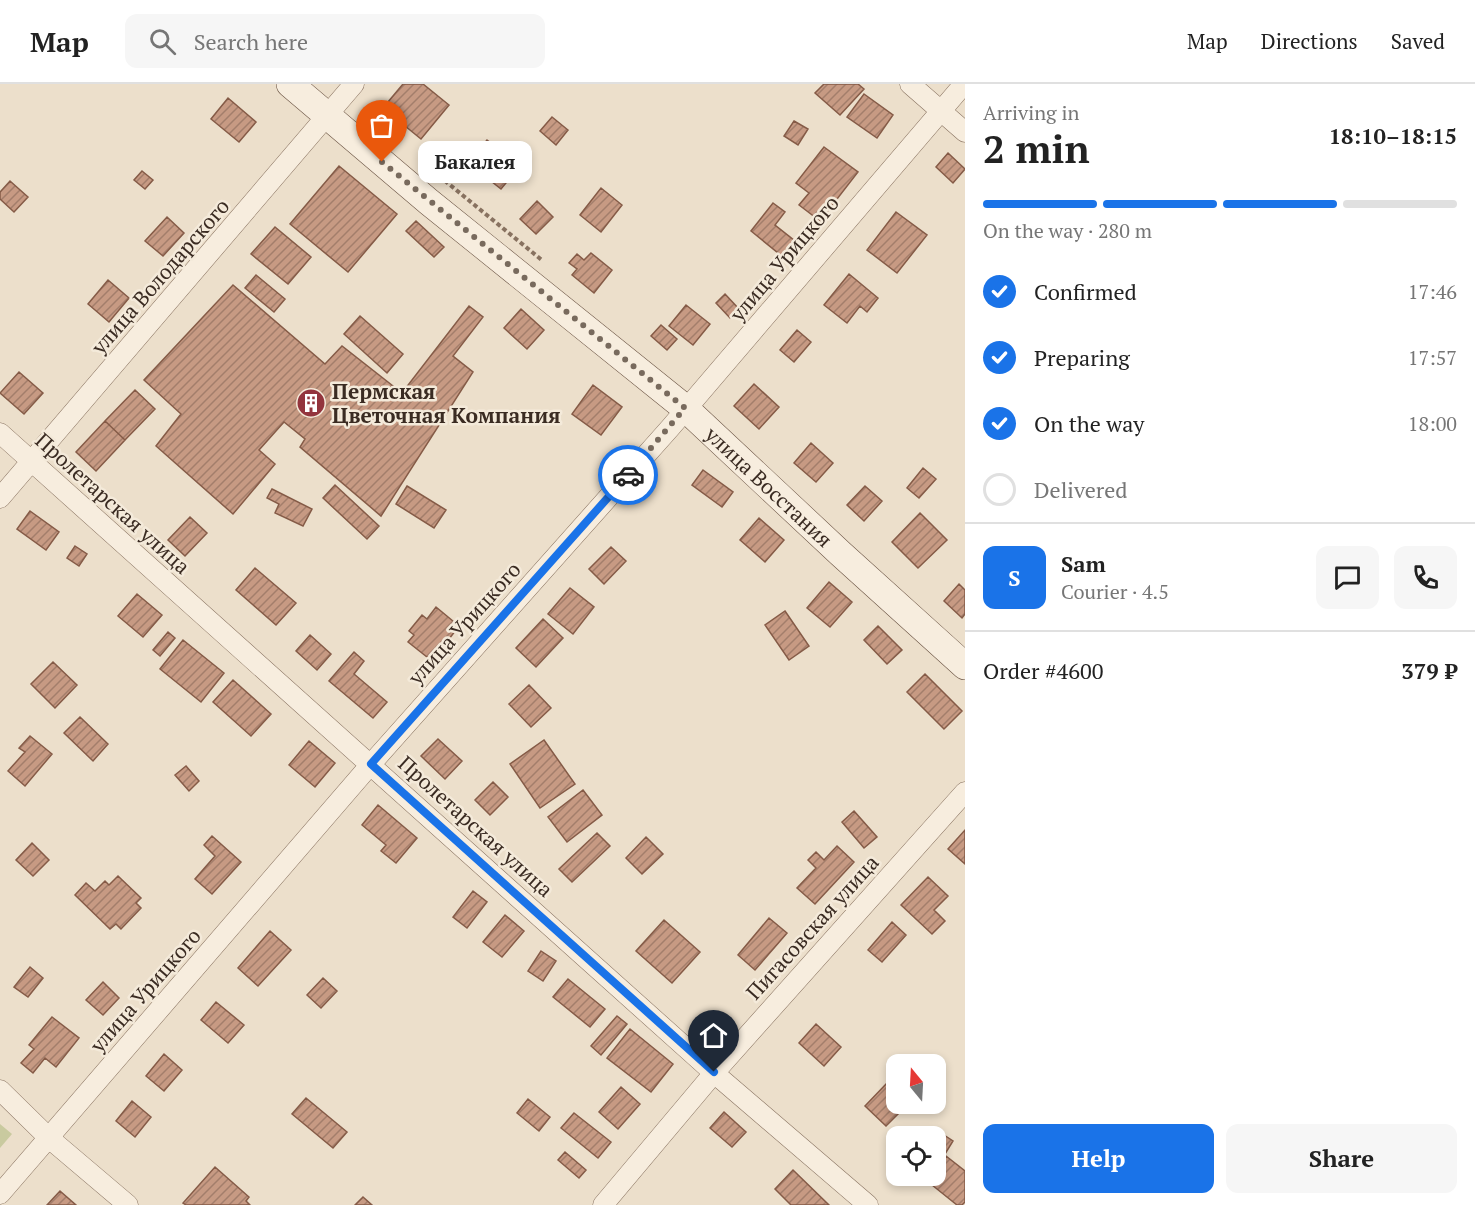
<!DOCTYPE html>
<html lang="en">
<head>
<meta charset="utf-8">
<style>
  body { margin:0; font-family:"PT Serif",serif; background:#f6f6f6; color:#222; height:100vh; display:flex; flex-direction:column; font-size:22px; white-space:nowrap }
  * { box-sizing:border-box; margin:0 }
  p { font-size:20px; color:#767676 }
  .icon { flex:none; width:33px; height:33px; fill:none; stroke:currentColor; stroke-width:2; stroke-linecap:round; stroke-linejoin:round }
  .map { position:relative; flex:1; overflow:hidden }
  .sheet { display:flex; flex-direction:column; background:#fff; width:510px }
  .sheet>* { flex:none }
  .needle { width:39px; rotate:342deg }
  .fabs { position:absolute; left:886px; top:970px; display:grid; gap:12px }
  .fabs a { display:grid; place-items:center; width:60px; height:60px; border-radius:12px; background:#fff; box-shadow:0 3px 9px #0003; font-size:30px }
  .pin { position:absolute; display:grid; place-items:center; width:51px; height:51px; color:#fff; margin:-62px -26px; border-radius:50% 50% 50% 0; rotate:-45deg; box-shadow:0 0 6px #0007 }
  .pin .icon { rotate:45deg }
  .courier { position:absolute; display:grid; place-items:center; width:60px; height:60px; margin:-30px; border:4px solid #1a73e8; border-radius:50%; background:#fff; color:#222; box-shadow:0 2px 8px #0007 }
  .bubble { position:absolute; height:42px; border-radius:12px; background:#fff; box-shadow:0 3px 9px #0003; font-size:20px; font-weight:700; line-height:42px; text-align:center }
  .head em { font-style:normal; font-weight:700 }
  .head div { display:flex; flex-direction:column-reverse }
  .head { display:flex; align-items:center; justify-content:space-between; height:102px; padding:0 18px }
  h1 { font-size:39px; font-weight:700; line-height:45px }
  .bar { display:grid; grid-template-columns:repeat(4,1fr); gap:9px 6px; align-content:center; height:72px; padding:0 18px }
  .bar i { height:8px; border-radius:4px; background:#e0e0e0 }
  .bar .current { background:#1a73e8 }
  .bar p { grid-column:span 4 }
  .line { display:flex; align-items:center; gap:15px; padding:0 18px; border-top:2px solid #e0e0e0 }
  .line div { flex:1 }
  .round { display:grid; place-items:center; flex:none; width:63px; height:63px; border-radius:12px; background:#f6f6f6 }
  ol { padding:0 18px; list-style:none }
  li { display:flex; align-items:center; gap:18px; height:66px }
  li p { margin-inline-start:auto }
  li .icon { padding:6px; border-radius:50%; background:#1a73e8; color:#fff; stroke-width:4 }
  li:last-child { color:#767676 }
  li i { width:33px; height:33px; border:3px solid #e0e0e0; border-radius:50% }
  .primary-button { display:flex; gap:12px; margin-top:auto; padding:12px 18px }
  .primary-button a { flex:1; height:69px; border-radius:12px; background:#1a73e8; color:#fff; font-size:24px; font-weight:700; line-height:69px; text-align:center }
  .primary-button a+a { background:#f6f6f6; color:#222 }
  header { display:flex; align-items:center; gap:36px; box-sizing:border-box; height:84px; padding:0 30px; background:#fff; border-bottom:2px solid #e0e0e0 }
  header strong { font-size:28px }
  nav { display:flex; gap:33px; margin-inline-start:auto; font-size:21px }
  .search { width:420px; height:54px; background:#f6f6f6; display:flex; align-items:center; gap:15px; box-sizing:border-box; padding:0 21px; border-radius:12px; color:#767676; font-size:22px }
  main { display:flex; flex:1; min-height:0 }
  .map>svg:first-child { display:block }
  .grass { fill:#c9ca9f }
  .building { fill:url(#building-hatch); stroke:#855b47; stroke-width:1.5 }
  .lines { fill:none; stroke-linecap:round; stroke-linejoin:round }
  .street-casing { stroke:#887260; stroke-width:21 }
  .secondary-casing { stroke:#6a5343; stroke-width:28 }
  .path { stroke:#887260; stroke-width:4; stroke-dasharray:4.5 3; stroke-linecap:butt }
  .street { stroke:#f7edde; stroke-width:20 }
  .secondary { stroke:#f7edde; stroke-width:27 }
  .done { stroke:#786a5d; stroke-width:6; stroke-dasharray:0 10.8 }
  .route { stroke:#1a73e8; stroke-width:8 }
  .labels { text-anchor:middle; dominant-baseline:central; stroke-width:5; stroke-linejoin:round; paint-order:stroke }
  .street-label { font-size:21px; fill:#3a2b22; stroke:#f4eada }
  .poi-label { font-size:21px; font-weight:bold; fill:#3a2b22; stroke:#f4eada; text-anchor:start }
</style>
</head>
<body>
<header>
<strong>Map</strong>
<div class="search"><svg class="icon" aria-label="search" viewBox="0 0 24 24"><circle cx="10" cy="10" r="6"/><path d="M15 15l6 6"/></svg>Search here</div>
<nav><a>Map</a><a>Directions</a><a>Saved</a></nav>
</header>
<main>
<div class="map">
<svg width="965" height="1121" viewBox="0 0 965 1121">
  <defs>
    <pattern id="building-hatch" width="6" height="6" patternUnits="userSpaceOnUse" patternTransform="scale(1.5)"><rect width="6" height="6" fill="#c79a83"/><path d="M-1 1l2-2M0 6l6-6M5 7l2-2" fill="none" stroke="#a37e6b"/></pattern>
  </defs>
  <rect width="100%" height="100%" fill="#ecdfcb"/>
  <path class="grass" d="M 0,1040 L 12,1050 L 0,1064 Z"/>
  <path class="building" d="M 403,0 L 423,0 L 449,21 L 421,55 L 383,24 Z
    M 824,0 L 858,0 L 864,5 L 840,31 L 815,9 Z
    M 864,10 L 893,31 L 877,54 L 847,33 Z
    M 228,14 L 256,38 L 239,58 L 211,35 Z
    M 552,33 L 568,46 L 556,61 L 540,47 Z
    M 794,37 L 808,45 L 798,61 L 784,52 Z
    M 487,56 L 520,82 L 501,105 L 468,79 Z
    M 824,63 L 858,88 L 820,137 L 799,121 L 809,109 L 796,99 Z
    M 948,69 L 965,85 L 953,99 L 936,83 Z
    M 339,82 L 397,130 L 348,188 L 290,140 Z
    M 142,87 L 153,96 L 145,105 L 134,96 Z
    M 10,97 L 28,113 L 14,128 L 0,115 L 0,108 Z
    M 601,104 L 622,121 L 601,148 L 580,131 Z
    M 537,117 L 553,133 L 536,150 L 520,135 Z
    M 773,119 L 785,128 L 775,141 L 795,157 L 783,173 L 751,147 Z
    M 896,128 L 927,151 L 897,189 L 867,166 Z
    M 167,133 L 184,149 L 163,172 L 145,157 Z
    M 416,137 L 444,163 L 434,173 L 406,147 Z
    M 275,143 L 311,173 L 288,200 L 251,170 Z
    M 591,169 L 612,186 L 594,209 L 572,191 L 577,185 L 569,179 L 577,170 L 584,176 Z
    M 849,190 L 878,214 L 867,228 L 860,222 L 847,239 L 824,221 Z
    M 256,191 L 285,215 L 274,228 L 245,204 Z
    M 108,196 L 129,214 L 109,238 L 88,220 Z
    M 233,201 L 325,280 L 342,262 L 402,309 L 469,222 L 483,233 L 453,272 L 473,288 L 381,432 L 300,363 L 305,355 L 284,338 L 259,366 L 275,380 L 233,430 L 156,362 L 181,330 L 144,296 Z
    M 725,210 L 739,225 L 730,234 L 716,219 Z
    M 686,221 L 710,240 L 693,261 L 669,242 Z
    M 521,225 L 544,246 L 527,265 L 504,244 Z
    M 360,232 L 403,270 L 387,289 L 344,250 Z
    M 661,241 L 677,255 L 667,266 L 651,252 Z
    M 797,246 L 811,258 L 794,278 L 780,266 Z
    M 19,288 L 43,309 L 24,330 L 0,309 Z
    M 754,300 L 779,323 L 759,345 L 734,322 Z
    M 593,301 L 622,323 L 601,351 L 572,330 Z
    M 135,306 L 155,325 L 125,356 L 105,337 Z
    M 105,337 L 125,356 L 96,387 L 76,368 Z
    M 811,359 L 833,379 L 816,398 L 794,379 Z
    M 923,384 L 936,395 L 919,414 L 907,404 Z
    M 703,386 L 733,408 L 722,423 L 692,401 Z
    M 335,401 L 379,442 L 367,455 L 323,414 Z
    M 407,402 L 446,426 L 434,444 L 396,420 Z
    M 865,402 L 882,417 L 864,437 L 847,421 Z
    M 272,405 L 312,425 L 303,442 L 275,429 L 279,420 L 267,414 Z
    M 30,427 L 59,448 L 46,466 L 17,445 Z
    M 920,429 L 947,456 L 918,484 L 892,458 Z
    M 190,433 L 207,449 L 185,472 L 168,456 Z
    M 759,434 L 784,456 L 765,478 L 740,456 Z
    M 75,462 L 87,470 L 79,482 L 67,474 Z
    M 611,463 L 626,477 L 604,500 L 589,485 Z
    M 255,484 L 296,519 L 276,541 L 236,506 Z
    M 829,498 L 852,518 L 830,543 L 807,524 Z
    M 959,500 L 965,506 L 965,530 L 962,534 L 944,517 Z
    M 570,504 L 594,523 L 573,550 L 548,530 Z
    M 137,510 L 162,531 L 143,553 L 118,532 Z
    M 436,523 L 459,542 L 432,577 L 408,558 L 414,551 L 409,547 L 422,531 L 427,535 Z
    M 785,527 L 809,562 L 789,576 L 765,541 Z
    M 543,535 L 563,554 L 536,583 L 516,564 Z
    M 878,542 L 902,566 L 887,580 L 864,556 Z
    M 168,548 L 175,554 L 160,572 L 153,566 Z
    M 310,551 L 331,570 L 317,586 L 296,567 Z
    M 183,556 L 224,589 L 201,618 L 160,585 Z
    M 354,568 L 364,577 L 354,590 L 387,618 L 373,634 L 329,597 Z
    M 53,578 L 77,601 L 55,624 L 31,600 Z
    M 925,590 L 962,627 L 944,645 L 907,608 Z
    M 233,596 L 271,630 L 251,652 L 213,618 Z
    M 529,601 L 551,624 L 531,643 L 509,620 Z
    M 80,633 L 108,660 L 93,677 L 64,649 Z
    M 30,652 L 52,670 L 25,702 L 8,687 L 25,668 L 19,664 Z
    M 438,655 L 462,677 L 445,695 L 421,672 Z
    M 544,656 L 575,700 L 540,724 L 510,680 Z
    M 309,657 L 335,679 L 315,703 L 289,681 Z
    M 186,682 L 199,697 L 189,707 L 175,691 Z
    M 493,698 L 508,713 L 490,731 L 475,716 Z
    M 583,706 L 602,731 L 567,758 L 548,733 Z
    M 378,721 L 417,754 L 396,779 L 381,767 L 386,761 L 362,741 Z
    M 854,727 L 877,753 L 864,764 L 842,738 Z
    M 965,746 L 965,780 L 948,765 Z
    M 597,749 L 610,762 L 572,798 L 559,785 Z
    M 212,752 L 241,778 L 212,810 L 195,795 L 215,772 L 204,761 Z
    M 646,753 L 663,770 L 642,790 L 626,774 Z
    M 32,759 L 49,776 L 33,792 L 16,776 Z
    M 837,762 L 854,778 L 815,820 L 797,804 L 816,784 L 808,776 L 816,768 L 824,776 Z
    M 118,792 L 141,814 L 136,819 L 141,824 L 121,845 L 116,840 L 110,845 L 75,811 L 86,799 L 95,807 L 105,797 L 109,801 Z
    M 928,793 L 948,812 L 934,826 L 945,837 L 932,850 L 901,821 Z
    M 473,807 L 487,818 L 467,844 L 453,833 Z
    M 505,831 L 524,847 L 502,873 L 483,858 Z
    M 769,834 L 787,849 L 755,886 L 738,871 Z
    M 664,836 L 700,868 L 672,899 L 636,867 Z
    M 892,838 L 906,851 L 882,878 L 868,866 Z
    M 270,847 L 291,866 L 258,902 L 238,884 Z
    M 541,867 L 556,877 L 543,897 L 528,887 Z
    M 30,883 L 43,894 L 28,913 L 14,903 Z
    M 323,894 L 337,907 L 321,924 L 307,911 Z
    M 568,895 L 605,925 L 590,943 L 553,913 Z
    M 103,898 L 119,914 L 103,931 L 86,916 Z
    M 216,918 L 244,941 L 228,959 L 201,936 Z
    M 617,932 L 627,940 L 601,971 L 591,962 Z
    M 52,933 L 79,954 L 56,983 L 45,974 L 33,989 L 21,979 L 34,965 L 29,961 Z
    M 816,940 L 841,963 L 824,982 L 799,959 Z
    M 630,945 L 673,980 L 651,1008 L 607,974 Z
    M 164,970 L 182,986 L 164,1007 L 146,992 Z
    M 887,999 L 897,1008 L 897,1020 L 908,1020 L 886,1042 L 865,1022 Z
    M 621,1003 L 640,1020 L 618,1045 L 599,1028 Z
    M 306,1014 L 347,1048 L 333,1064 L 292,1030 Z
    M 528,1015 L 550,1033 L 539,1047 L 517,1029 Z
    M 132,1017 L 151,1033 L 135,1053 L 116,1037 Z
    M 724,1028 L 746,1048 L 732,1063 L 710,1044 Z
    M 574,1029 L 611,1058 L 598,1074 L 561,1044 Z
    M 944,1051 L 953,1057 L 942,1075 L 936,1071 L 936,1063 Z
    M 565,1068 L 586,1086 L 579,1094 L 558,1076 Z
    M 946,1072 L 965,1087 L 965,1118 L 962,1121 L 957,1121 L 927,1097 L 931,1092 L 936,1092 L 936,1085 Z
    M 215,1083 L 249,1113 L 246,1117 L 250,1121 L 186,1121 L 183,1119 Z
    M 793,1086 L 829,1121 L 791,1121 L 775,1105 Z
    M 60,1107 L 76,1121 L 47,1121 Z
    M 363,1113 L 372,1121 L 355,1121 Z"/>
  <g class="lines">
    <g class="street-casing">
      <path id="street" d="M 910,0 L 965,48
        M 0,349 L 714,989 L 868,1121
        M 0,414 L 354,0
        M 0,1006 L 49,1054 L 128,1121
        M 0,1110 L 371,680 L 670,344 L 964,0
        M 603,1121 L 714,989 L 965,708"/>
    </g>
    <g class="secondary-casing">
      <g id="secondary">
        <path id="s1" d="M 290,0 L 429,118 L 685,324 L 841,470 L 965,582"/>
      </g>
    </g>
    <path class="path" d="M 433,87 L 543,177"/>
    <use href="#street" class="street"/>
    <use href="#secondary" class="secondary"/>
  </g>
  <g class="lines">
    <path class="done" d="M 382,78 L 685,324 L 628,391"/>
    <path class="route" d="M 628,391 L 371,680 L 714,988"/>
  </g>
  <defs>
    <g id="building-disc" transform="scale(1.5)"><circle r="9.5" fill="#93343d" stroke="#f4eada"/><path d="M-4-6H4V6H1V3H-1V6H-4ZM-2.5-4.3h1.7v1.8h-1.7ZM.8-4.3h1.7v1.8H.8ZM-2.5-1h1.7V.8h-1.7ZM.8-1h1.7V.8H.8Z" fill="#fff"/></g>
  </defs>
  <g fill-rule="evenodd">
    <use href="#building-disc" x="311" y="319"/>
  </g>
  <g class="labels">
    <g class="street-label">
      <text transform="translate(784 174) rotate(-50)">улица Урицкого</text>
      <text transform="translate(160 192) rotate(-49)">улица Володарского</text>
      <text stroke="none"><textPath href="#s1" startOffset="626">улица Восстания</textPath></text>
      <text transform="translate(113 419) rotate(42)">Пролетарская улица</text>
      <text transform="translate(464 539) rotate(-48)">улица Урицкого</text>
      <text transform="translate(476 742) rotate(42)">Пролетарская улица</text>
      <text transform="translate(812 843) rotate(-48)">Пигасовская улица</text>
      <text transform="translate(145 906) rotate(-49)">улица Урицкого</text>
    </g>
    <g class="poi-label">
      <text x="332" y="307">Пермская<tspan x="332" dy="24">Цветочная Компания</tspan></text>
    </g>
  </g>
</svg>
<div class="fabs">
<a><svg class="needle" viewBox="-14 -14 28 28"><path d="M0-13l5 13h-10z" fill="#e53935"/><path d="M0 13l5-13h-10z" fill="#767676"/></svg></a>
<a><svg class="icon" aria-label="locate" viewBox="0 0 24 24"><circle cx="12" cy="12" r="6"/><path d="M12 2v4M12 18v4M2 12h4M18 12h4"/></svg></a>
</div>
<div class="pin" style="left:382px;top:78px;background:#ea580c"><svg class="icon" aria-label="bag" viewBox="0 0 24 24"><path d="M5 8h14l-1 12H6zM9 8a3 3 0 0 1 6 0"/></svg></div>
<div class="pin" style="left:714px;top:988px;background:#1f2937"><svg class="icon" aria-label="home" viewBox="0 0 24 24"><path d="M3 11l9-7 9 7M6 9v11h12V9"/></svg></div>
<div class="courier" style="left:628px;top:391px"><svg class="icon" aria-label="car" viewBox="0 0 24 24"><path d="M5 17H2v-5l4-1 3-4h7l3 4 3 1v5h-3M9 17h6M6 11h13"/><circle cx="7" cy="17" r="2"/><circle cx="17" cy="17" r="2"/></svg></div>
<div class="bubble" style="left:418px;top:57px;width:114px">Бакалея</div>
</div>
<section class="sheet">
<div class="head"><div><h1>2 min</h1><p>Arriving in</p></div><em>18:10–18:15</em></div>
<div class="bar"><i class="current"></i><i class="current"></i><i class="current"></i><i></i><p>On the way · 280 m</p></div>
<ol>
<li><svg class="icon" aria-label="check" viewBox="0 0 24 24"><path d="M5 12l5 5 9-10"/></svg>Confirmed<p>17:46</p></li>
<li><svg class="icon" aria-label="check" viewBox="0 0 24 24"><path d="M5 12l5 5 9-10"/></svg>Preparing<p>17:57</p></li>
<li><svg class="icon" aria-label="check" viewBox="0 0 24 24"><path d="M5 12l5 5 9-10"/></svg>On the way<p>18:00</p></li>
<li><i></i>Delivered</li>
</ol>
<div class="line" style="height:108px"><b class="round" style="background:#1a73e8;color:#fff">S</b><div><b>Sam</b><p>Courier · 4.5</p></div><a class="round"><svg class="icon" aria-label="chat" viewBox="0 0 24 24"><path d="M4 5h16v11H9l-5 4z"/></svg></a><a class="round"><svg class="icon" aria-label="phone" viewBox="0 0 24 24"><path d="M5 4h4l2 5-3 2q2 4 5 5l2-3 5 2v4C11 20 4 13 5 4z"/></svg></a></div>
<div class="line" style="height:78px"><div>Order #4600</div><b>379 ₽</b></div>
<div class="primary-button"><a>Help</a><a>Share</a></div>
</section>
</main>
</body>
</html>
